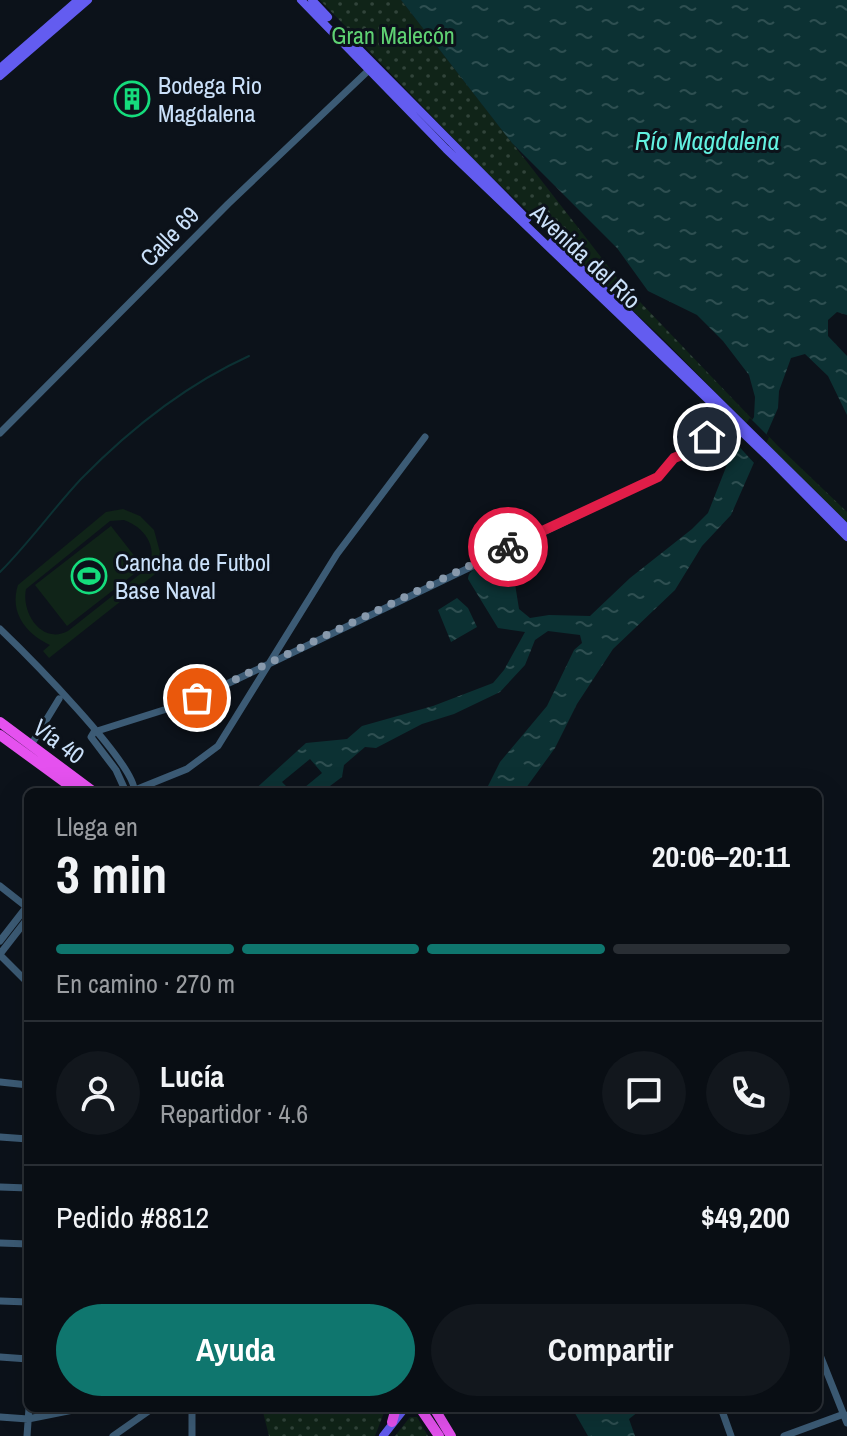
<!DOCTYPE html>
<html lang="es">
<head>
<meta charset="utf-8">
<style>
  body { margin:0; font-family:"Archivo Narrow",sans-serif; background:#12171d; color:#f1f3f6; height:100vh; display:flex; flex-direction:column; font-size:30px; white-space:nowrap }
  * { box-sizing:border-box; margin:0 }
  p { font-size:26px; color:#999ca0 }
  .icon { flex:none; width:44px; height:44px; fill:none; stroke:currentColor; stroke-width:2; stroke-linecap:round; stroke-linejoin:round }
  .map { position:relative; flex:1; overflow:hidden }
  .side { position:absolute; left:24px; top:788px; width:798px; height:624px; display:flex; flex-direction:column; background:#090e14; border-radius:12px; box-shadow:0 8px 32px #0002,0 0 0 2px #292e34 }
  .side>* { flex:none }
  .pin { position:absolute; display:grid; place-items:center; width:68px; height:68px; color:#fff; margin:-34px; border:4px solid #fff; border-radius:50%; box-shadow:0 2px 8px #0007 }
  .courier { position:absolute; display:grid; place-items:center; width:80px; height:80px; margin:-40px; border:6px solid #e11d48; border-radius:50%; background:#fff; color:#222; box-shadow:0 2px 10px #0007 }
  .summary em { font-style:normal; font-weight:800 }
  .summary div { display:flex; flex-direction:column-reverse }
  .summary { display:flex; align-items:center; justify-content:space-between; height:136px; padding:0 32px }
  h1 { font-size:52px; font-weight:800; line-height:60px }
  .bar { display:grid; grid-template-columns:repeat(4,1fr); gap:12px 8px; align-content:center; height:96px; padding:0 32px }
  .bar i { height:10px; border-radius:6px; background:#292e34 }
  .bar .on { background:#0f766e }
  .bar p { grid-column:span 4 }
  .line { display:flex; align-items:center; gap:20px; padding:0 32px; border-top:2px solid #292e34 }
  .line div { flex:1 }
  .round { display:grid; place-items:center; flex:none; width:84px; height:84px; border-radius:42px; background:#12171d }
  .primary-button { display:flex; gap:16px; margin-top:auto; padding:16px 32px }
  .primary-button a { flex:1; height:92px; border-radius:48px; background:#0f766e; color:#fff; font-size:32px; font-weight:800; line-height:92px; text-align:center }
  .primary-button a+a { background:#12171d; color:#f1f3f6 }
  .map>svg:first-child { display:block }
  .green { fill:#102418; fill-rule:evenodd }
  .park { fill:url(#park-dots) }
  .water { fill:url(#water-ripples) }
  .pier { fill:#0c121a }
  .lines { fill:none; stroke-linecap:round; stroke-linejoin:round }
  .stream { stroke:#0c3133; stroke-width:2 }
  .minor { stroke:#3c5b75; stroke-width:7 }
  .major { stroke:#635cf0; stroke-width:8 }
  .highway { stroke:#e551ef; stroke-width:10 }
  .done { stroke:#8899ac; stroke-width:8; stroke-dasharray:0 14.4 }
  .route { stroke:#e11d48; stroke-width:10 }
  .labels { text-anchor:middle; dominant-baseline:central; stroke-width:6; stroke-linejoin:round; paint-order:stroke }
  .park-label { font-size:24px; fill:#5fd273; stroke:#0c121a }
  .poi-label { font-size:24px; fill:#cbe1fa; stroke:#0c121a; text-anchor:start }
  .street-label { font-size:24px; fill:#cbe1fa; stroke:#0c121a }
  .water-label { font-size:26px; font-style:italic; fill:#62f0e0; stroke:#0c121a }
</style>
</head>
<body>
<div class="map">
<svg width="847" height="1436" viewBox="0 0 847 1436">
  <defs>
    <pattern id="park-dots" width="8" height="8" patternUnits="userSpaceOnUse" patternTransform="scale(2)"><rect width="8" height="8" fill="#102418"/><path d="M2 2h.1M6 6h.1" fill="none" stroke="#31443a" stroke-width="1.8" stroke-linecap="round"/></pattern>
    <pattern id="water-ripples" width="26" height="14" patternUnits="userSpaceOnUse" patternTransform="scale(2)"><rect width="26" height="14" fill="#0c3133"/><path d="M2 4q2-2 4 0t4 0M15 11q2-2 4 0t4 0" fill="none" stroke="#2e4f51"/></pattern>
  </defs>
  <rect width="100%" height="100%" fill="#0c121a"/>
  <path class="green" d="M 123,509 L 140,516 L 154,530 L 164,567 L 49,658 L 43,651 L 50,645 C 26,634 9,612 18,585 L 106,512 ZM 124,520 C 144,527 158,546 149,567 L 68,631 C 42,645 21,613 26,589 L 110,521 Z
    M 111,526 L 143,567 L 67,626 L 35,585 Z"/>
  <path class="park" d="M 320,0 L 401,0 L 618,279 L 778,446 L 847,512 L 847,525 L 661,337 L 483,169 Z
    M 262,1408 L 385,1410 L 375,1436 L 269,1436 Z
    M 410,1417 L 417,1417 L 428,1436 L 395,1436 Z"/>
  <path class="water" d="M 401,0 L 847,0 L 847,315 L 837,312 L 828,320 L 828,336 L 847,356 L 847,415 L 828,376 L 805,354 L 791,358 L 779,391 L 778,408 L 731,515 L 702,546 L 675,590 L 613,649 L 577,704 L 555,748 L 523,792 L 485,792 L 500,762 L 547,706 L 574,650 L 582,643 L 580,635 L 548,631 L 535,640 L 525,665 L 500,692 L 454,714 L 422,724 L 376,748 L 365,747 L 344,765 L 342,777 L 322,792 L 252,792 L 306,743 L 347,739 L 362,726 L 433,706 L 493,683 L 504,670 L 525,632 L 498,628 L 468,579 C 469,568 482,565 492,565 L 491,571 L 502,572 L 507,564 L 512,565 L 519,609 L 530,618 L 549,615 L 590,616 L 630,578 L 692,529 L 708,513 L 730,457 L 754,417 L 755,397 L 749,375 L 723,341 L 697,315 L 648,291 L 617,248 L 512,143 Z
    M 457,598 L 468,608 L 477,627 L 451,642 L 438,610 Z
    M 572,1408 L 643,1408 L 629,1419 L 635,1436 L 588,1436 Z"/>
  <path class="pier" d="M 750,418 L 769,437 L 756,465 L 734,441 Z
    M 310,759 L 322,773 L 299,792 L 288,789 L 281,792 L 287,787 L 282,782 Z"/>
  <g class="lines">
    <path class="stream" d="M 0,572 C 29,543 53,509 81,479 C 130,429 185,385 249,356"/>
    <path class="minor" d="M 0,433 L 228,204 L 370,69
      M 0,629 C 23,651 140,768 134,792
      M 94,732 L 189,702 L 252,672 L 658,477 L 674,458 L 701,447 L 707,437
      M 94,732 L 91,737 L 116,770 L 126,792
      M 31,745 L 59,699
      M 135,790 L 187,769 L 218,746 L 337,554 L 425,437
      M 0,886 L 28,908
      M 0,941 L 28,905
      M 0,954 L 28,918
      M 0,955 L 28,983
      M 0,1082 L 28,1085
      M 0,1137 L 28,1139
      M 0,1187 L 28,1188
      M 0,1243 L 28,1244
      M 0,1301 L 28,1302
      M 818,1350 L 847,1423
      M 0,1357 L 28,1359
      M 721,1408 L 731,1436
      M 0,1417 L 28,1419 L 83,1408
      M 27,1436 L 29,1408
      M 113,1436 L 153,1408
      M 192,1436 L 192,1408
      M 784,1436 L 844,1414"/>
    <path class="major" d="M 301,0 L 446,149 L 767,456 L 847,537
      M 312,0 L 328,17
      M 348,38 L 527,219
      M 0,68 L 78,0
      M 0,76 L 88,0
      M 552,242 L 630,314 L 847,528
      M 383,1436 L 405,1408"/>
    <path class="highway" d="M 0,722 L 94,792
      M 0,735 L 78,792
      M 420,1408 L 439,1436
      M 434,1408 L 451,1436
      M 392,1422 L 396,1408"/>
  </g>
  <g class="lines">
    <path class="done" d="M 197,698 L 508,547"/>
    <path class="route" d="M 508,547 L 658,477 L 674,458 L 701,447 L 707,437"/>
  </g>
  <defs>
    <g id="building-ring" transform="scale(1.8)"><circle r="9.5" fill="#0c121a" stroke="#15dc7c" stroke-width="1.5"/><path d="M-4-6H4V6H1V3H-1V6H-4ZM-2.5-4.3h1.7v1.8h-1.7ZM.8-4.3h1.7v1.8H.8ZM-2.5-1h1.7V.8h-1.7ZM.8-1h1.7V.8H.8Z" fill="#15dc7c"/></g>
    <g id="stadium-ring" transform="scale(1.8)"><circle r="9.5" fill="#0c121a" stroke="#15dc7c" stroke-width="1.5"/><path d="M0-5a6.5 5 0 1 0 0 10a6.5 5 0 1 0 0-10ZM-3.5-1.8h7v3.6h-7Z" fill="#15dc7c"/></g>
  </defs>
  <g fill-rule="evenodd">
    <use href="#building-ring" x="132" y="99"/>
    <use href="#stadium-ring" x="89" y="576"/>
  </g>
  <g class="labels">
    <g class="park-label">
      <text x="393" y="35">Gran Malecón</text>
    </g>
    <g class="poi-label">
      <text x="158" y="85">Bodega Rio<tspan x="158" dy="28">Magdalena</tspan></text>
      <text x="115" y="562">Cancha de Futbol<tspan x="115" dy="28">Base Naval</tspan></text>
    </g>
    <g class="street-label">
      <text transform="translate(169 236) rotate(-46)">Calle 69</text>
      <text transform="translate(586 256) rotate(43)">Avenida del Río</text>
      <text transform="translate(59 741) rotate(37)">Vía 40</text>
    </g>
    <g class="water-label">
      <text x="707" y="140">Río Magdalena</text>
    </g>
  </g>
</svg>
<div class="pin" style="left:197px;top:698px;background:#ea580c"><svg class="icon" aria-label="bag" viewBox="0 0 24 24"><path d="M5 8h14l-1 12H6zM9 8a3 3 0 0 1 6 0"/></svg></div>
<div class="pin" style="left:707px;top:437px;background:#1f2937"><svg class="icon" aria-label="home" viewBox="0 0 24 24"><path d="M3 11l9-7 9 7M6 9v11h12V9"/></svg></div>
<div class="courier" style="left:508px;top:547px"><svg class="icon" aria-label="bike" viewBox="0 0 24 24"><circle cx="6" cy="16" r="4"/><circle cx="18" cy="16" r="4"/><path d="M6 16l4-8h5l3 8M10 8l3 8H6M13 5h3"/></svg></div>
<section class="side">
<div class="summary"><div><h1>3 min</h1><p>Llega en</p></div><em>20:06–20:11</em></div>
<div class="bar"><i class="on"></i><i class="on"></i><i class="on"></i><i></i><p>En camino · 270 m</p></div>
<div class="line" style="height:144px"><a class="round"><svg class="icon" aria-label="person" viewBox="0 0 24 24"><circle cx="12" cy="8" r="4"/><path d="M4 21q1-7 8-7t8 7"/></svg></a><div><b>Lucía</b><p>Repartidor · 4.6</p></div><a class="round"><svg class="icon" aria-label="chat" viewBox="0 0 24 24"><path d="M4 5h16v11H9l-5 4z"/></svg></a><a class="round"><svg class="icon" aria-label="phone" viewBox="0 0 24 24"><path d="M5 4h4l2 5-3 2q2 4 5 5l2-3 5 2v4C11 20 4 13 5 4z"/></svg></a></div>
<div class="line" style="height:104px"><div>Pedido #8812</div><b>$49,200</b></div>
<div class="primary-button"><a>Ayuda</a><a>Compartir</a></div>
</section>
</div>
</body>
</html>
